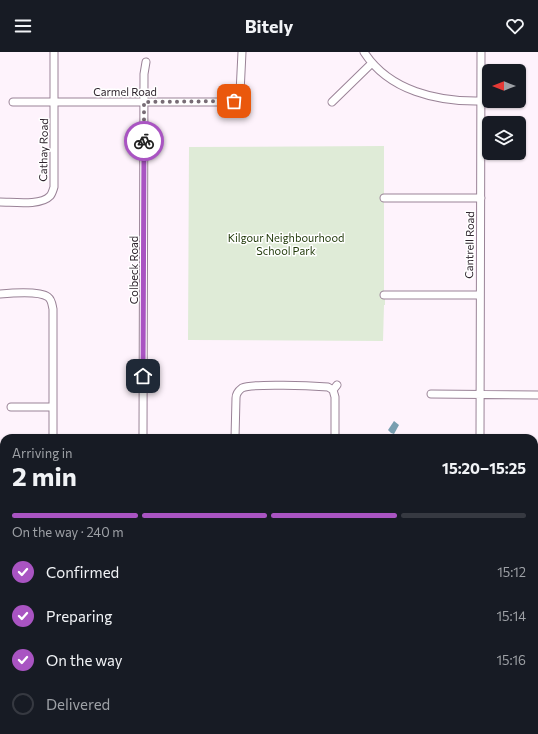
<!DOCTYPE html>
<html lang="en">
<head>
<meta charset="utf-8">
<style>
  body { margin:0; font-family:Commissioner,sans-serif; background:#20242c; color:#f1f3f6; height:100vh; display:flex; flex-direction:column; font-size:15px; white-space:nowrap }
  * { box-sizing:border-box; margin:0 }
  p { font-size:13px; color:#9ea1a6 }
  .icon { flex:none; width:22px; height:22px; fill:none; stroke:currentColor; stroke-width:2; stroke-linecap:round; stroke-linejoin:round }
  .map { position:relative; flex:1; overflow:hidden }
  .details { position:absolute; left:0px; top:382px; width:538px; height:300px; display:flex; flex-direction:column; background:#171b24; border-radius:12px 12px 0 0; box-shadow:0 1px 3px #0004 }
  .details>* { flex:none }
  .needle { width:26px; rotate:270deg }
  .controls { position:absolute; left:482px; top:12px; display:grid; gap:8px }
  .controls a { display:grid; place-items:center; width:44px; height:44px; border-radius:6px; background:#171b24; box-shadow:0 1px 3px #0004; font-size:20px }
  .pin { position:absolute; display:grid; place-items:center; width:34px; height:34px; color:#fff; margin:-17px; border-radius:8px; box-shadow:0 2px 6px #0006 }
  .courier { position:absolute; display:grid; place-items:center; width:40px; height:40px; margin:-20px; border:3px solid #a954c2; border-radius:50%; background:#fff; color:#222; box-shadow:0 1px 5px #0007 }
  .overview em { font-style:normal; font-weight:700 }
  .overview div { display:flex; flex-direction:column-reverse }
  .overview { display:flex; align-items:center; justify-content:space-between; height:68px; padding:0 12px }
  h1 { font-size:26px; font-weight:700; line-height:30px }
  .bar { display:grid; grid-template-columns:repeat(4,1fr); gap:6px 4px; align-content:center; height:48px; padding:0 12px }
  .bar i { height:5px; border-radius:3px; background:#363941 }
  .bar .current { background:#a954c2 }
  .bar p { grid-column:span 4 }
  ol { padding:0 12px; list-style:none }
  li { display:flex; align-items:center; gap:12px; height:44px }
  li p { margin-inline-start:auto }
  li .icon { padding:4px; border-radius:50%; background:#a954c2; color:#fff; stroke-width:4 }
  li:last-child { color:#9ea1a6 }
  li i { width:22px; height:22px; border:2px solid #363941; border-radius:50% }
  header { display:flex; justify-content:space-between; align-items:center; height:52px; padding:0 12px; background:#171b24; font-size:18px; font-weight:700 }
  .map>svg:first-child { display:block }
  .green { fill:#dfebd7 }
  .water { fill:#799eb0 }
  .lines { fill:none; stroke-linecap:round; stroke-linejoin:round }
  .stream { stroke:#799eb0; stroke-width:2 }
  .street-casing { stroke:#9a8397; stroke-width:9 }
  .secondary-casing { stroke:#9a8397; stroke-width:13 }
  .street { stroke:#fff; stroke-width:7 }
  .secondary { stroke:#fff; stroke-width:11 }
  .done { stroke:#776c75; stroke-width:4; stroke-dasharray:0 7.2 }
  .route { stroke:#a954c2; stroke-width:5 }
  .labels { text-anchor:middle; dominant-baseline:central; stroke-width:3; stroke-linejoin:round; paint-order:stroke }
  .street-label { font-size:11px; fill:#2e242d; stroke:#fff }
  .park-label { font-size:11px; fill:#1e3706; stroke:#fff }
</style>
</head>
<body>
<header><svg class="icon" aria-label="menu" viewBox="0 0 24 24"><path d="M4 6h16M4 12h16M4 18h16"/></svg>Bitely<svg class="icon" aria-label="heart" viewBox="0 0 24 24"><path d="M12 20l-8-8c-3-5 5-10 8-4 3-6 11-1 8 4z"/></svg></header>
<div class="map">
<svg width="538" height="682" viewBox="0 0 538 682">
  <rect width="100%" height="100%" fill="#fef3fc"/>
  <path class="green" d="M 384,94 L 384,246 L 385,247 L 385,253 L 384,253 L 383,289 L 188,288 L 189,95 Z
    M 0,591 L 4,591 L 4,641 L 0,641 Z
    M 534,591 L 538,591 L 538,627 L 534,627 Z
    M 0,676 L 4,676 L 4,678 L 31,678 L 30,682 L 0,682 Z
    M 42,678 L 76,678 L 74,681 L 76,682 L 42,682 Z
    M 124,678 L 146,678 L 146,682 L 122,682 Z"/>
  <path class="water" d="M 394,369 L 399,373 L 394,382 L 391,381 L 388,378 Z"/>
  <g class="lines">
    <path class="stream" d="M 0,593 L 4,593
      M 534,593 L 538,593"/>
    <g class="street-casing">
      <path id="street" d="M 364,0 C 389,39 438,50 481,49
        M 13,50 L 230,50 L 237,47 L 240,41 L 242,0
        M 332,50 L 372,11
        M 384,146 L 481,146
        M 0,150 C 13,150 41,154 50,144 C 52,142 53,138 54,135 L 54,0
        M 0,242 C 11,241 40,239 48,245 C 52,248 52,253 53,257 L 53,386
        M 384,243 L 479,243
        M 333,338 L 335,345 L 335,386
        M 431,342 L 538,343
        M 11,355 L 53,355
        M 143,386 L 144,22 L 146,10
        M 235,386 L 236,346 C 236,342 238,339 242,336 C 253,331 313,334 328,335 L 333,338 L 337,333
        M 480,386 L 481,0
        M 0,459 L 4,458
        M 394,678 L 394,682
        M 484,678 L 485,682
        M 237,682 L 237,678"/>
    </g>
    <g class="secondary-casing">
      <path id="secondary" d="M 534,583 L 538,583
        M 0,585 L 4,584"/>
    </g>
    <use href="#street" class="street"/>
    <use href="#secondary" class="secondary"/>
  </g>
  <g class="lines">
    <path class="done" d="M 144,89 L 144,50 L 234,49"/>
    <path class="route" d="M 143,324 L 144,89"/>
  </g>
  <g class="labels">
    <g class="street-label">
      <text x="125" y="39">Carmel Road</text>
      <text transform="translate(43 98) rotate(-89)">Cathay Road</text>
      <text transform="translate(469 193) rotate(-89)">Cantrell Road</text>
      <text transform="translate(133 218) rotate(-90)">Colbeck Road</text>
    </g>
    <g class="park-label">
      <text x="286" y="185">Kilgour Neighbourhood<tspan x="286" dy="13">School Park</tspan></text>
    </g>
  </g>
</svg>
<div class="controls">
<a><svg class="needle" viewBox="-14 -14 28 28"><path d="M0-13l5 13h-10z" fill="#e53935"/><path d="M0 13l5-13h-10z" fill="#9ea1a6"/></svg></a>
<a><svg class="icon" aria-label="layers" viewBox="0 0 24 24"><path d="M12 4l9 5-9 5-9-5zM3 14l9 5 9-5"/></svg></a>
</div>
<div class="pin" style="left:234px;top:49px;background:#ea580c"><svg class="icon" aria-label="bag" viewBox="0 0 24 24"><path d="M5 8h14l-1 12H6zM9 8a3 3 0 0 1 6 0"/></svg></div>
<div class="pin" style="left:143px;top:324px;background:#1f2937"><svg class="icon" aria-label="home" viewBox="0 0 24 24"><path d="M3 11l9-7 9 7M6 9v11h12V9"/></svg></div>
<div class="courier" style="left:144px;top:89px"><svg class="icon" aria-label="bike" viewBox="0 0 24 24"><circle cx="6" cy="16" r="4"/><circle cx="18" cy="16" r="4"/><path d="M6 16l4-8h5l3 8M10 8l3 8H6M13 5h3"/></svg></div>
<section class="details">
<div class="overview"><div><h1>2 min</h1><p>Arriving in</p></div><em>15:20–15:25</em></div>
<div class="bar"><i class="current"></i><i class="current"></i><i class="current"></i><i></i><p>On the way · 240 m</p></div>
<ol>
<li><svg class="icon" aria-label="check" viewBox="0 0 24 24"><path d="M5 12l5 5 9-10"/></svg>Confirmed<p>15:12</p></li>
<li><svg class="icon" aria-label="check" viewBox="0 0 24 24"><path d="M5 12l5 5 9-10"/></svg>Preparing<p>15:14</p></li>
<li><svg class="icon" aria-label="check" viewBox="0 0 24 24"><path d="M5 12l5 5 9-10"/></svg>On the way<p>15:16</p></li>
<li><i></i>Delivered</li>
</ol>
</section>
</div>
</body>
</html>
